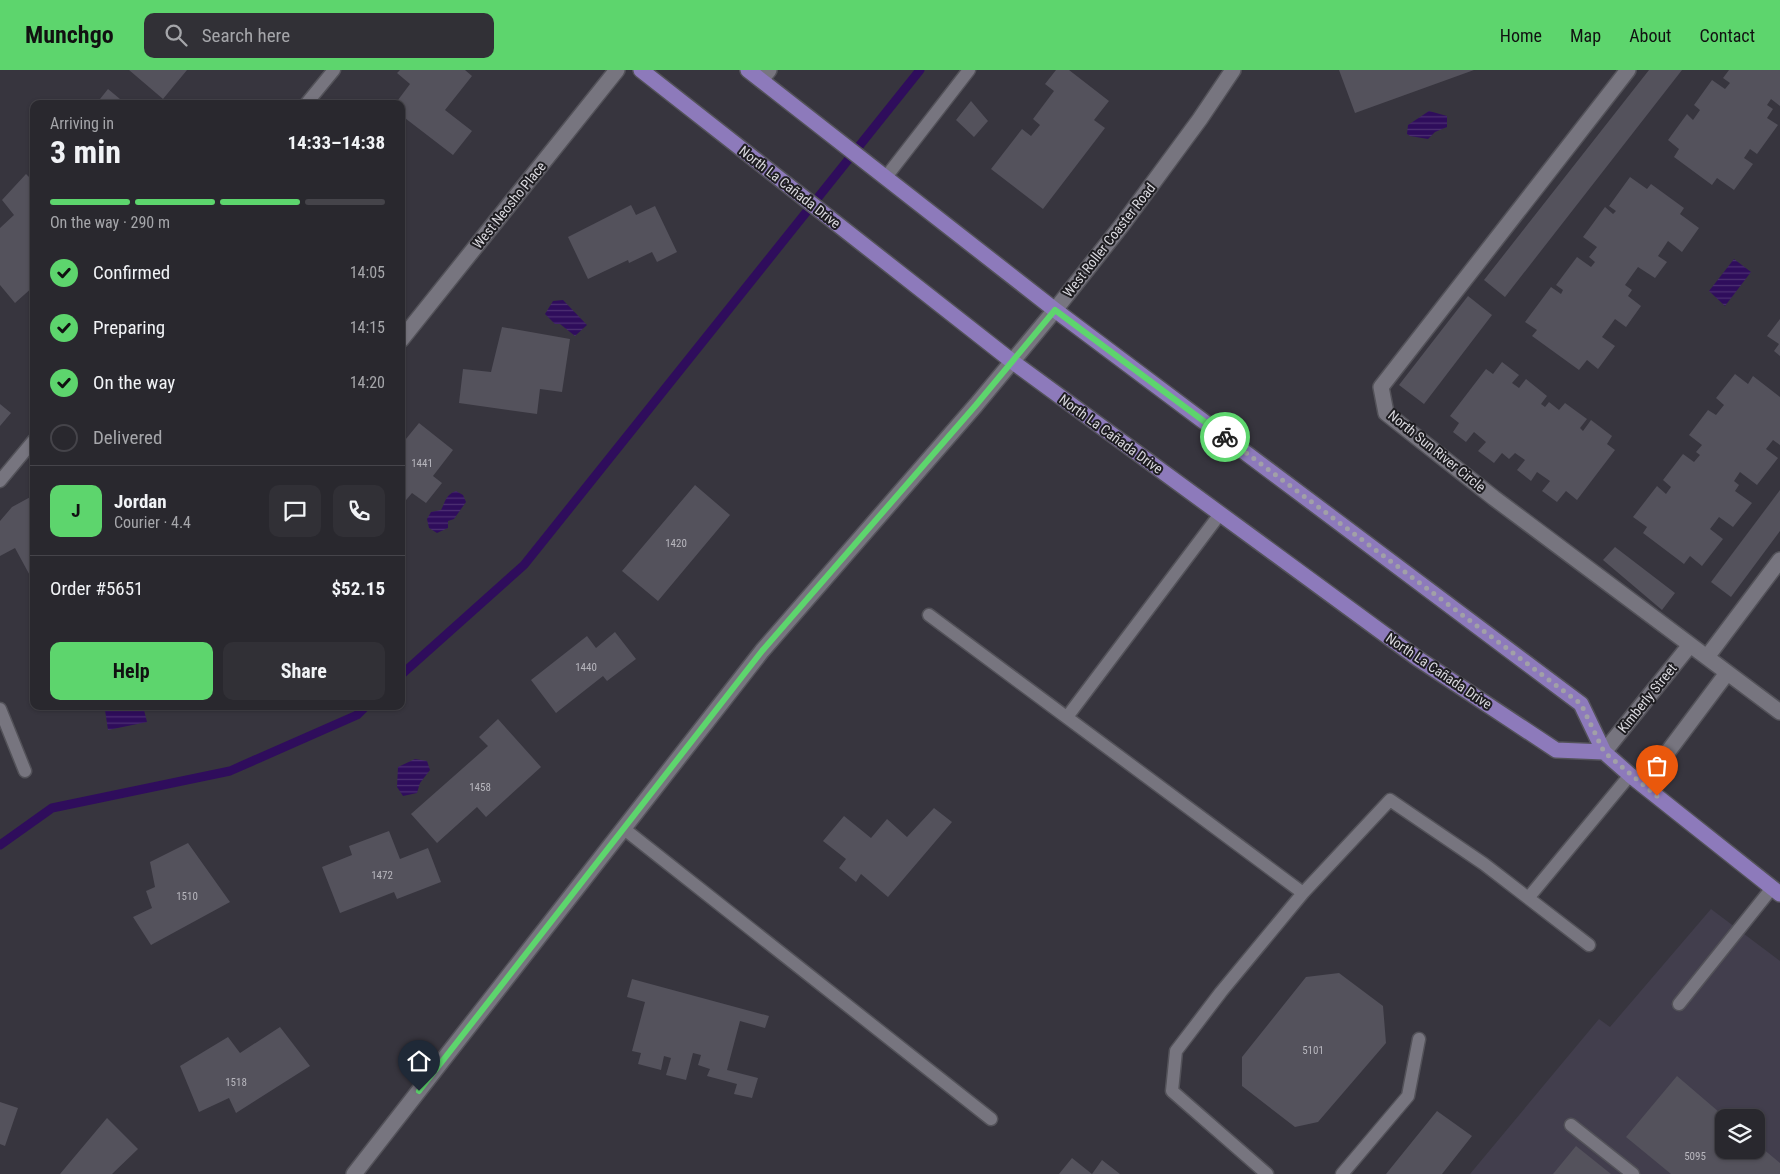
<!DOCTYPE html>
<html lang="en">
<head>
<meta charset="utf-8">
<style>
  body { margin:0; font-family:"Roboto Condensed",sans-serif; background:#313036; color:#f1f3f6; height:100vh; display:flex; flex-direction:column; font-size:19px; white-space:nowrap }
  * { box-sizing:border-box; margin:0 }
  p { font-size:16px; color:#a5a6aa }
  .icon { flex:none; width:28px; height:28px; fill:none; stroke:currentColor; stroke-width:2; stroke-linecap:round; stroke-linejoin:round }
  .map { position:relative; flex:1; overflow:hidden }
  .panel { position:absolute; left:30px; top:30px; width:375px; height:610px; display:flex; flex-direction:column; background:#29282e; border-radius:10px; box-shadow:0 1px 4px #0004,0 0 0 1px #45444a }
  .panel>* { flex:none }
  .fabs { position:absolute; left:1715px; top:1039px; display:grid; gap:10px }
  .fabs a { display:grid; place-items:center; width:50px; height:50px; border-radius:10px; background:#29282e; box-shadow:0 1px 4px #0004,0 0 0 1px #45444a; font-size:25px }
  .pin { position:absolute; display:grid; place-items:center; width:42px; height:42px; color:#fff; margin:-51px -21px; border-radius:50% 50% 50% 0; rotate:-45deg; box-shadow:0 0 5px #0007 }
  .pin .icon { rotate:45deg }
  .courier { position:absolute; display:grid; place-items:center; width:50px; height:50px; margin:-25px; border:4px solid #5dd56d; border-radius:50%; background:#fff; color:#222; box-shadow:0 1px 6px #0007 }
  .headline em { font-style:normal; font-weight:700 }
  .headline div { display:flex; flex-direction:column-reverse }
  .headline { display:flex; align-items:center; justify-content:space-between; height:85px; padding:0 20px }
  h1 { font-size:32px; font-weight:700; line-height:38px }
  .bar { display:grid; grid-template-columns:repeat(4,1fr); gap:8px 5px; align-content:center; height:60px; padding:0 20px }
  .bar i { height:6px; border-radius:4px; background:#45444a }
  .bar .on { background:#5dd56d }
  .bar p { grid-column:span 4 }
  .line { display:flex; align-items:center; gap:12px; padding:0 20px; border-top:1px solid #45444a }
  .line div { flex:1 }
  .round { display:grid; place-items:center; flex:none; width:52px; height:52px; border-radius:10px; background:#313036 }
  ol { padding:0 20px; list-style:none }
  li { display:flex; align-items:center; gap:15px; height:55px }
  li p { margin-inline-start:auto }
  li .icon { padding:5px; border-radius:50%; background:#5dd56d; color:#111; stroke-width:4 }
  li:last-child { color:#a5a6aa }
  li i { width:28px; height:28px; border:2px solid #45444a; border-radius:50% }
  .button { display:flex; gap:10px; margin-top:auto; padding:10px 20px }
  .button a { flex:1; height:58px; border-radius:10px; background:#5dd56d; color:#111; font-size:20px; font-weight:700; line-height:58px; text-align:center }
  .button a+a { background:#313036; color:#f1f3f6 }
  header { display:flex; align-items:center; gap:30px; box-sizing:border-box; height:70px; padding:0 25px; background:#5dd56d; color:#111 }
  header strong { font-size:24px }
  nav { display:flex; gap:28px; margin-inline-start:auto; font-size:18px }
  .search { width:350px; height:45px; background:#313036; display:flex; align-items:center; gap:12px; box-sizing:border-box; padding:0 18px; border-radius:10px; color:#a5a6aa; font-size:19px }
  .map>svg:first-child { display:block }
  .built { fill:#423e4d; fill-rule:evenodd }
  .water { fill:url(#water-rules) }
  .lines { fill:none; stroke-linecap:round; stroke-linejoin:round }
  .stream { stroke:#2f0d5c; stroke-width:9 }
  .building { fill:#54525c }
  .lane-casing { stroke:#535259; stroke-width:15 }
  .street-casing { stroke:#535259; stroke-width:18 }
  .secondary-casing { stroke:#535259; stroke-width:18 }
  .primary-casing { stroke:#535259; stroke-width:18 }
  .lane { stroke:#77757f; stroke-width:12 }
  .street { stroke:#77757f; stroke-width:15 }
  .secondary { stroke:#77757f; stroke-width:15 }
  .primary { stroke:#8d7abb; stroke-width:15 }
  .done { stroke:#a1a0a7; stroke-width:5; stroke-dasharray:0 9 }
  .route { stroke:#5dd56d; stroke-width:6 }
  .labels { text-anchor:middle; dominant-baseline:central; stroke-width:4; stroke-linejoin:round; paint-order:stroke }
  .number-label { font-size:11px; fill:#b8b7be }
  .street-label { font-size:14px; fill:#dad9df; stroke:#1e1d21 }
</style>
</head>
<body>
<header>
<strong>Munchgo</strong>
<div class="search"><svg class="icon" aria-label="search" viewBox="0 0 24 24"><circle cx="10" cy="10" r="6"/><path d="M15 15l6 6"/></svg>Search here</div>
<nav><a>Home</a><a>Map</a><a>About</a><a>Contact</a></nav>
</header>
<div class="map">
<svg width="1780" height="1104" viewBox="0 0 1780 1104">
  <defs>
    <pattern id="water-rules" width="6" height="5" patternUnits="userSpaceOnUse" patternTransform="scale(1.25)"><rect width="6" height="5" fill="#2f0d5c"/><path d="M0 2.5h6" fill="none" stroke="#4d3073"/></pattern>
  </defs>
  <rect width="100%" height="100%" fill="#37353e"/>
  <path class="built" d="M 1711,839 L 1780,891 L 1780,1104 L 1470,1104 L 1599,949 L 1610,957 ZM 1724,1048 L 1756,1048 L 1756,1080 L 1724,1080 Z"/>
  <path class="water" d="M 1429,41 L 1447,46 L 1447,57 L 1435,62 L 1428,69 L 1410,66 L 1407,64 L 1408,55 Z
    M 1734,189 L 1751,202 L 1725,236 L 1709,221 Z
    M 563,230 L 587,255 L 575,266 L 560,254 L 555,254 L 545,244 L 553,231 Z
    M 456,421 L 463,425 L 466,432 L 454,449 L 448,451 L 448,458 L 437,463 L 429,458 L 427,449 L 431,442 L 441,440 C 446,431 445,425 456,421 Z
    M 129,636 L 143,636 L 147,652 L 108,660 L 105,640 Z
    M 415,689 L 427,691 L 430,700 L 420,713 L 417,723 L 403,726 L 397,717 L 398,697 Z"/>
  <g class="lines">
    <path class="stream" d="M 401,605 L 524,495 L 920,0
      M 0,775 L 52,738 L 230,701 L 357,645 L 366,636"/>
  </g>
  <path class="building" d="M 129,0 L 187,0 L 163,29 Z
    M 400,0 L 465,0 L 472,6 L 445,40 L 472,61 L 453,85 L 401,45 L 401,34 L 395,34 L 410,14 L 397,3 Z
    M 1056,0 L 1069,0 L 1109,31 L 1094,50 L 1105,58 L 1043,139 L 991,99 L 1022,59 L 1031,66 L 1040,55 L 1033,49 L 1054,21 L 1045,14 Z
    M 1339,0 L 1474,0 L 1355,43 Z
    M 1649,0 L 1682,0 L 1505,227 L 1484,210 Z
    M 1729,0 L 1780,0 L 1780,36 L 1771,29 L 1767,35 L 1773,39 L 1767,48 L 1778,55 L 1757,84 L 1750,79 L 1744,88 L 1753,94 L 1734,120 L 1717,108 L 1712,115 L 1674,87 L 1679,79 L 1668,70 L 1687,44 L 1693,50 L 1700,40 L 1694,35 L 1712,10 L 1725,19 L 1730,13 L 1723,8 Z
    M 108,19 L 126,34 L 96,34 Z
    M 971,31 L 988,51 L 974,67 L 956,50 Z
    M 26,104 L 34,112 L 34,216 L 15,233 L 0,215 L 0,158 L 14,145 L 2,130 Z
    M 1630,107 L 1647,119 L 1651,114 L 1684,138 L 1680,144 L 1699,158 L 1682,182 L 1668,171 L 1658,186 L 1667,192 L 1655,208 L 1638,197 L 1625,215 L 1632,220 L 1628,226 L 1641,236 L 1626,257 L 1615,249 L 1602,267 L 1615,276 L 1598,299 L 1587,290 L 1579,300 L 1532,266 L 1537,260 L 1525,252 L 1551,217 L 1561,224 L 1563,220 L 1556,215 L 1577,187 L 1591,197 L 1595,192 L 1589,187 L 1597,177 L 1583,167 L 1605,137 L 1613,144 L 1616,141 L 1609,136 Z
    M 631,135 L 636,145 L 655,136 L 677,182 L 657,192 L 652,182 L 629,193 L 628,190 L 588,209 L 568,167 Z
    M 1468,226 L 1492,245 L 1424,334 L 1399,315 Z
    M 1780,249 L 1780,286 L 1774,281 L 1779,274 L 1767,266 Z
    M 502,257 L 570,269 L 562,322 L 540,319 L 537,344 L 459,333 L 463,299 L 491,302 Z
    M 1502,292 L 1519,305 L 1512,313 L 1519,318 L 1526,309 L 1547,326 L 1541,334 L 1545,337 L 1549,332 L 1559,340 L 1565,333 L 1587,349 L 1580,358 L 1583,361 L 1591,350 L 1612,366 L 1607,374 L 1615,380 L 1577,430 L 1566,421 L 1557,432 L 1542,421 L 1550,411 L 1537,402 L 1531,411 L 1517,400 L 1525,390 L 1515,383 L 1509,389 L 1502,383 L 1494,393 L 1478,381 L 1486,372 L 1474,362 L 1466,372 L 1453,362 L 1459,353 L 1450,346 L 1486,299 L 1493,304 Z
    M 1735,304 L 1748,314 L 1753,306 L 1780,327 L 1780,375 L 1773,370 L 1766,379 L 1778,388 L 1757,415 L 1740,402 L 1734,411 L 1739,415 L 1735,421 L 1752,433 L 1733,457 L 1719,447 L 1710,459 L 1723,469 L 1702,496 L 1690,486 L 1684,494 L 1643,463 L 1647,457 L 1633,447 L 1657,416 L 1666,424 L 1671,417 L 1663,410 L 1683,384 L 1694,392 L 1700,385 L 1696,382 L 1702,375 L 1689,365 L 1708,340 L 1716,345 L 1724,335 L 1716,328 Z
    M 0,334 L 11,343 L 0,356 Z
    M 419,353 L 453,380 L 433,406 L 442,413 L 426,433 L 412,423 L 401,436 L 401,375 Z
    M 695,415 L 730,445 L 658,531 L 622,501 Z
    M 1780,420 L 1780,461 L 1731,527 L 1711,512 Z
    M 34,425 L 34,513 L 15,478 L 0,486 L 0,451 L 12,437 Z
    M 1615,477 L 1675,523 L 1662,540 L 1603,490 Z
    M 615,562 L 636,589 L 607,611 L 603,606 L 556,643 L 531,610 L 587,566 L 596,578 Z
    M 498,649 L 541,697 L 486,747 L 477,737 L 437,773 L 411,744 L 488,676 L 479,667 Z
    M 934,738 L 952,752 L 888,827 L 861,804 L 856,812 L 839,798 L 846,789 L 823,771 L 844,746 L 871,768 L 887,749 L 907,767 Z
    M 389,761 L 400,789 L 428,778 L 441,812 L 397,829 L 394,822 L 340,843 L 322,797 L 352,785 L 349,776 Z
    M 188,773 L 230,832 L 151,875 L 133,847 L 152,838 L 146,821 L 155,817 L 150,792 Z
    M 1339,903 L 1383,936 L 1386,973 L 1318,1052 L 1295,1057 L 1242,1016 L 1242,987 L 1306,907 Z
    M 632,909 L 769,946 L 765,958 L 740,951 L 727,1000 L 758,1008 L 752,1028 L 734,1024 L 737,1014 L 707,1006 L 710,999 L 698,995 L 701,985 L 693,983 L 686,1010 L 666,1005 L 671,988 L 664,986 L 661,1000 L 638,994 L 641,983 L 632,981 L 645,932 L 627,927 Z
    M 280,957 L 310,996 L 236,1043 L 229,1028 L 199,1042 L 180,996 L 228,967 L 240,983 Z
    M 1677,1006 L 1726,1048 L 1724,1048 L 1724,1080 L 1756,1080 L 1756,1073 L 1780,1093 L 1780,1104 L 1671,1104 L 1626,1067 Z
    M 0,1032 L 18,1038 L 5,1076 L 0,1074 Z
    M 1437,1041 L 1472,1066 L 1442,1104 L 1386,1104 Z
    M 107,1048 L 138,1079 L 112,1104 L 60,1104 Z
    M 1576,1076 L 1611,1104 L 1553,1104 Z
    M 1072,1088 L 1092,1104 L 1102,1090 L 1120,1104 L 1059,1104 Z"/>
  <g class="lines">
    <g class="lane-casing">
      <path id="lane" d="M 306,34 L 334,0
        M 886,107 L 969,0
        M 0,411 L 34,370
        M 929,545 L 1303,823
        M 0,639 L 25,701
        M 1067,647 L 1220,444
        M 623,758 L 991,1049
        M 1529,827 L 1630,705
        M 1679,934 L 1772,818
        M 1571,1055 L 1633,1104
        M 1267,1104 L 1172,1021 L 1176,981 L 1221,922 L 1303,823 L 1390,730 L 1484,794 L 1589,875
        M 1342,1104 L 1408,1026 L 1419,969"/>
    </g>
    <g class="street-casing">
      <path id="street" d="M 1628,0 L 1381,317 L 1386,343 L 1494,428 L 1780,642
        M 761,10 L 769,0
        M 401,270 L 617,0
        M 1707,587 L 1780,490
        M 1604,682 L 1690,575
        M 1643,715 L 1727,603"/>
    </g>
    <g class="secondary-casing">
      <path id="secondary" d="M 354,1104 L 762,581 L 976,335 L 1055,240 L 1122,155 L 1200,49 L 1233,0"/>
    </g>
    <g class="primary-casing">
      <path id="primary" d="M 641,0 L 1013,292 L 1417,588 L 1556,680 L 1604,682
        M 748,0 L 1055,240 L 1581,634 L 1604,682 L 1630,705 L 1780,824"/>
    </g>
    <use href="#lane" class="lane"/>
    <use href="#street" class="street"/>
    <use href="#secondary" class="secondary"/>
    <use href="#primary" class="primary"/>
  </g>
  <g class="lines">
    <path class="done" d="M 1225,367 L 1581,634 L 1604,682 L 1657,726"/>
    <path class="route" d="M 419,1021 L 762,581 L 976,335 L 1055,240 L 1225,367"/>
  </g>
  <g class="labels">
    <g class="number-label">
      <text x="422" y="393">1441</text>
      <text x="676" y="473">1420</text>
      <text x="586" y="597">1440</text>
      <text x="480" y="717">1458</text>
      <text x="382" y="805">1472</text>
      <text x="187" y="826">1510</text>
      <text x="1313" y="980">5101</text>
      <text x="236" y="1012">1518</text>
      <text x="1695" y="1086">5095</text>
    </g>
    <g class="street-label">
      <text transform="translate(790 117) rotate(38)">North La Cañada Drive</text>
      <text transform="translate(509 135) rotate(-51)">West Neosho Place</text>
      <text transform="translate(1109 170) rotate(-52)">West Roller Coaster Road</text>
      <text transform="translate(1111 364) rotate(36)">North La Cañada Drive</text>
      <text transform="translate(1437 381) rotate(39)">North Sun River Circle</text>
      <text transform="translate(1439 601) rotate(34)">North La Cañada Drive</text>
      <text transform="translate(1647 628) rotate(-51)">Kimberly Street</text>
    </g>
  </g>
</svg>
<div class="fabs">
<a><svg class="icon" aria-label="layers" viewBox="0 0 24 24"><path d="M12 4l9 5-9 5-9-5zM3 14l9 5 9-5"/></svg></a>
</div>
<div class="pin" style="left:1657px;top:726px;background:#ea580c"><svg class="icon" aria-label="bag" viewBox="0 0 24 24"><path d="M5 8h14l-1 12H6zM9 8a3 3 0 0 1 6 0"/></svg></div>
<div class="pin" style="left:419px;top:1021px;background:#1f2937"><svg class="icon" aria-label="home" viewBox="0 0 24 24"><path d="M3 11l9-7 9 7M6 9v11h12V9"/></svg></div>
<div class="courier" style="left:1225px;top:367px"><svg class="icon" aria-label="bike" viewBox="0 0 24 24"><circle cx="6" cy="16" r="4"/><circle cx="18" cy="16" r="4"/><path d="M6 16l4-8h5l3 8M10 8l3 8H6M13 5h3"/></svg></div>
<section class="panel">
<div class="headline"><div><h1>3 min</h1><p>Arriving in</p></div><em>14:33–14:38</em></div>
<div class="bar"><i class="on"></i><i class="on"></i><i class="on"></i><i></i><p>On the way · 290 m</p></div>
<ol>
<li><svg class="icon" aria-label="check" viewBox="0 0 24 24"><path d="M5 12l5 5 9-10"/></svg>Confirmed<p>14:05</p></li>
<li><svg class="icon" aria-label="check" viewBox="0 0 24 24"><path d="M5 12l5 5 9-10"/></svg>Preparing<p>14:15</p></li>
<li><svg class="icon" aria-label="check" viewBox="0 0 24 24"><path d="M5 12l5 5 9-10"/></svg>On the way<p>14:20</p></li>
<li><i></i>Delivered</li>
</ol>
<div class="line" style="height:90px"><b class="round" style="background:#5dd56d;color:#111">J</b><div><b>Jordan</b><p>Courier · 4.4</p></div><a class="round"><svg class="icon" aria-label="chat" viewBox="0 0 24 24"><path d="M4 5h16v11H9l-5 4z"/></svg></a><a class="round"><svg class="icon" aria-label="phone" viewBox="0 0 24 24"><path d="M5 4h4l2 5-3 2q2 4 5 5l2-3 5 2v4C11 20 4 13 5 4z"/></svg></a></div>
<div class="line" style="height:65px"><div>Order #5651</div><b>$52.15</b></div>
<div class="button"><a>Help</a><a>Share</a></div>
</section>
</div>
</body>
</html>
